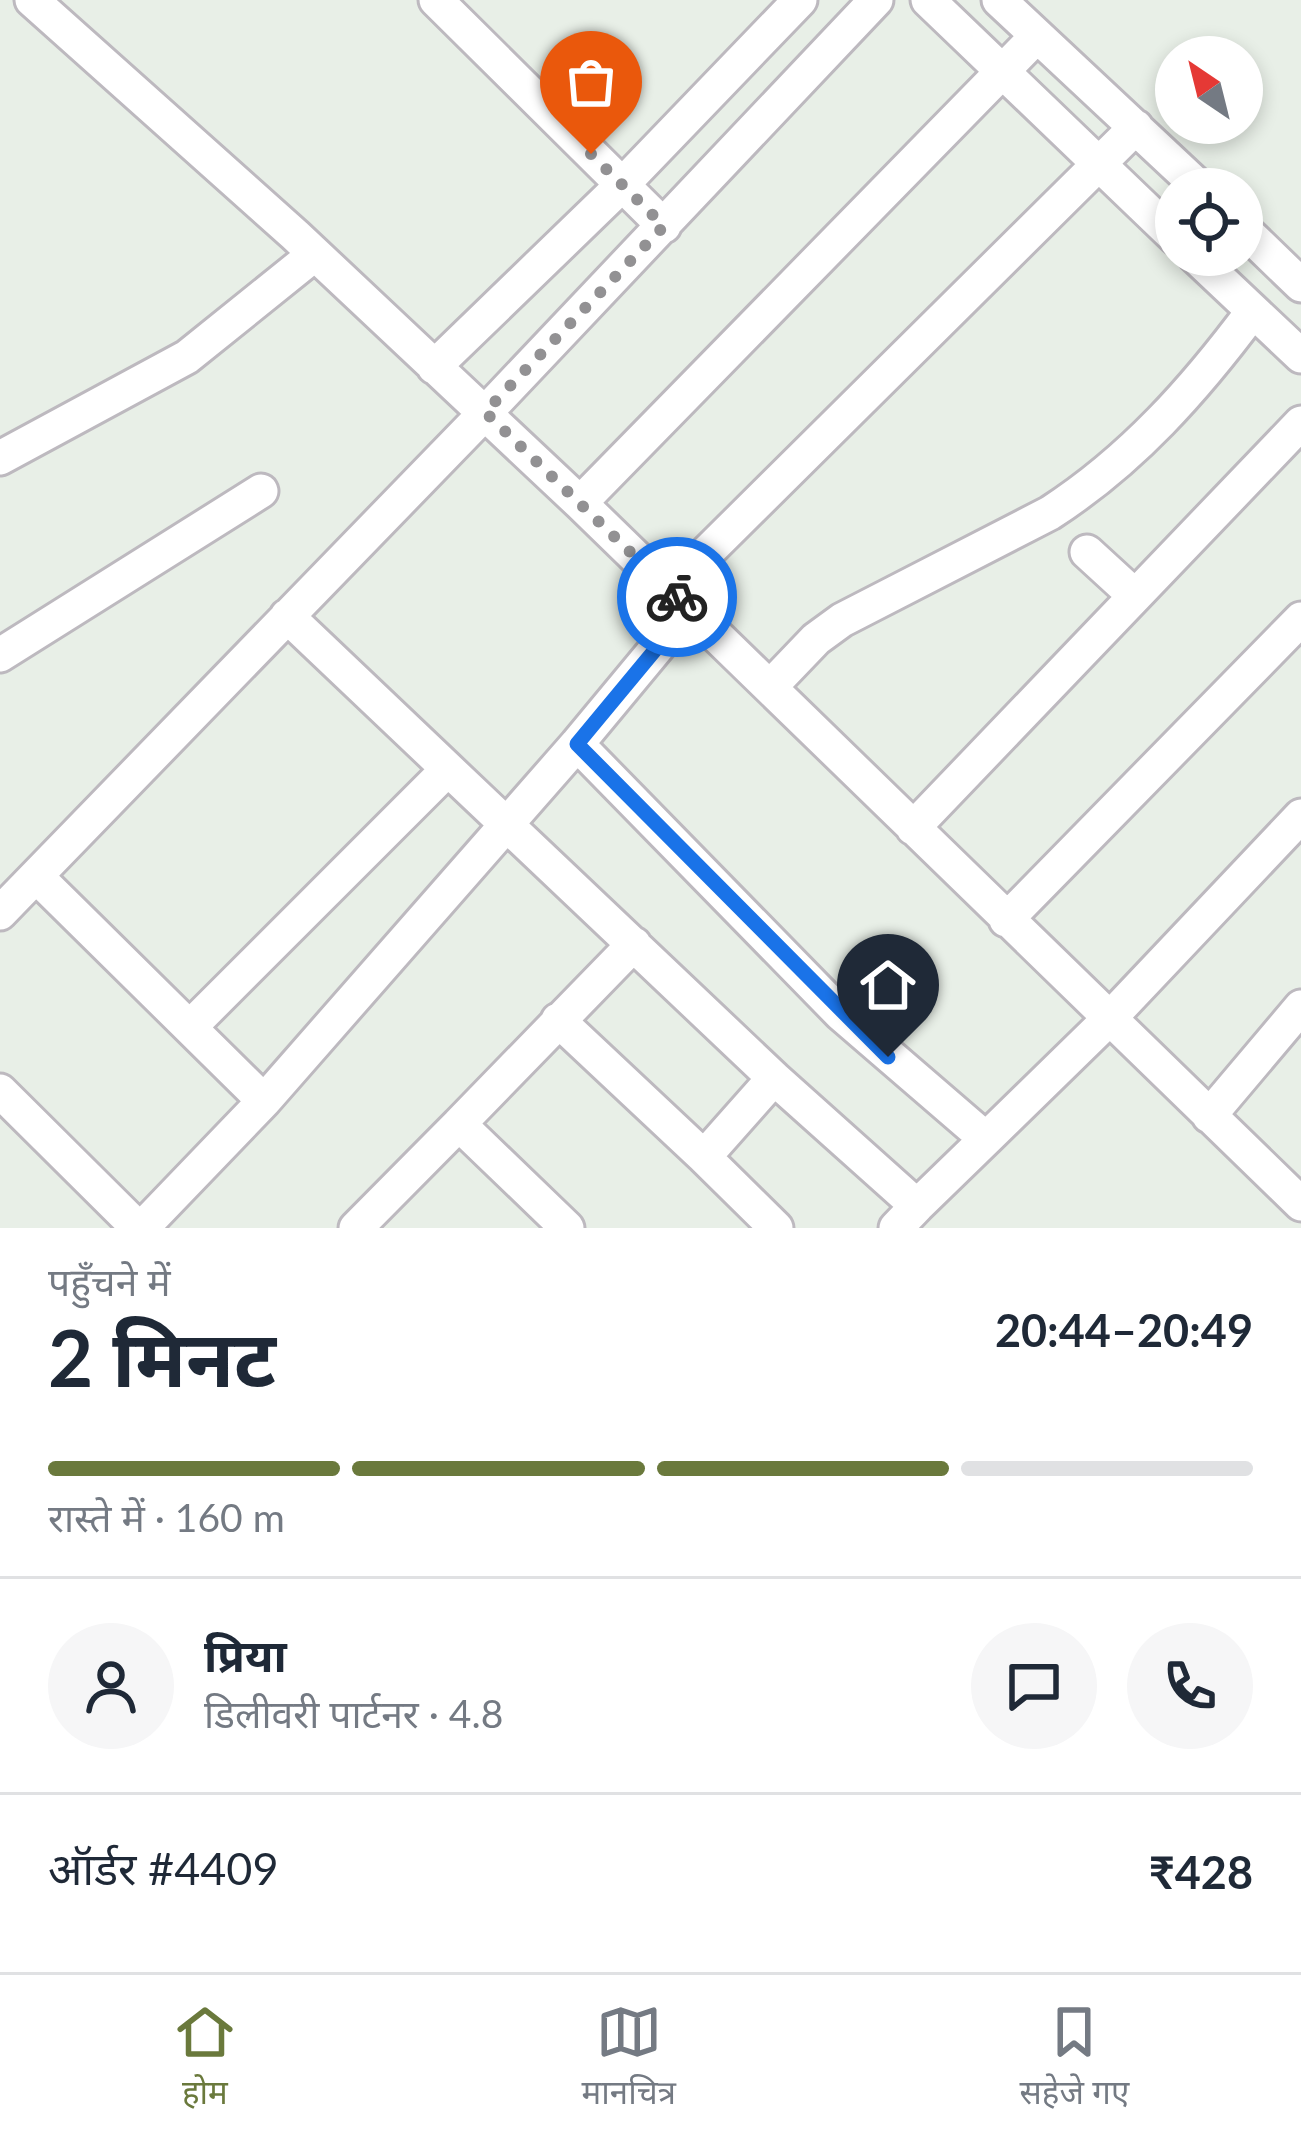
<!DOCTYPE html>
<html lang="hi">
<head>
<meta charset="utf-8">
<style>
  body { margin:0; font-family:Lato,"Noto Sans Devanagari",sans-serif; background:#f6f6f7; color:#1f2937; height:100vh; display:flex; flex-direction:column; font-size:45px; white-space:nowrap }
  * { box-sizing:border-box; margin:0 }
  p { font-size:39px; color:#747a83 }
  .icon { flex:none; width:66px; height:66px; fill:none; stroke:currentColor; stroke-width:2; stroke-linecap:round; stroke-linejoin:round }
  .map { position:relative; height:1228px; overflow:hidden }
  .details { display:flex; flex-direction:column; background:#fff; flex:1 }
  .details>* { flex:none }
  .needle { width:78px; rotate:325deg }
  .controls { position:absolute; left:1155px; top:36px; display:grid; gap:24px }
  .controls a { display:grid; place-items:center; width:108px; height:108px; border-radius:50%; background:#fff; box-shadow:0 6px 18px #0003; font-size:60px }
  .pin { position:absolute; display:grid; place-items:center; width:102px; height:102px; color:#fff; margin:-123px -51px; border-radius:50% 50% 50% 0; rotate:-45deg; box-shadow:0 0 12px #0007 }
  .pin .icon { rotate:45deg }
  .courier { position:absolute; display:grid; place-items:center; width:120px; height:120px; margin:-60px; border:9px solid #1a73e8; border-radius:50%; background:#fff; color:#222; box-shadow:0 3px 15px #0007 }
  .head em { font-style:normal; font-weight:700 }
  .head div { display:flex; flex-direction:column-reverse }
  .head { display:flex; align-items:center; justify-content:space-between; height:204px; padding:0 48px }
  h1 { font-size:78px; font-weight:700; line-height:90px }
  .bar { display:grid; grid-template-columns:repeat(4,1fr); gap:18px 12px; align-content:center; height:144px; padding:0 48px }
  .bar i { height:15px; border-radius:9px; background:#e0e1e3 }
  .bar .active { background:#6a793c }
  .bar p { grid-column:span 4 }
  .line { display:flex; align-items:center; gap:30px; padding:0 48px; border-top:3px solid #e0e1e3 }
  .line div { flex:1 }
  .round { display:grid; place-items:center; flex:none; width:126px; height:126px; border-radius:63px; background:#f6f6f7 }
  .dock { display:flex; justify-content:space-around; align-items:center; height:168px; border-top:3px solid #e0e1e3; background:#fff; font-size:33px; color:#747a83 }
  .dock a { display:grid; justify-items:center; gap:6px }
  .dock .active { color:#6a793c }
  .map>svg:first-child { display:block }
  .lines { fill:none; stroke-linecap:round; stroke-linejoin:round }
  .minor-casing { stroke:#bdb9bf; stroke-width:39 }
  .minor { stroke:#fff; stroke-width:33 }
  .done { stroke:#929193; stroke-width:12; stroke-dasharray:0 21.6 }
  .route { stroke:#1a73e8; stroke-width:15 }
</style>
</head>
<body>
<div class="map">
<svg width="1301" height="1228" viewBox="0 0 1301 1228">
  <rect width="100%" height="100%" fill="#e8efe7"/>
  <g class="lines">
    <g class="minor-casing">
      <path id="minor" d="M 32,0 L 295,235 L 580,503 L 1301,1204
        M 436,0 L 664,226
        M 928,0 L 1176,238
        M 999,0 L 1201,189
        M 1242,228 L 1301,285
        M 1194,255 L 1301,356
        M 434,367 L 622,185 L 800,0
        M 0,458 L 187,357 L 315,254
        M 580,503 L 1037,36
        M 1087,552 L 1135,596
        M 669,590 L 1136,127
        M 0,655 L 261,491
        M 770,687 L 816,639 L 842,620 L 1050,513 C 1132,460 1195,389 1253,311
        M 577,744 L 841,1014 L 986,1139 L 917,1206
        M 448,769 L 774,1078
        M 913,828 L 1301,423
        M 36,876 L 264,1101 L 142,1228
        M 0,913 L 485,413 L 876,0
        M 1006,920 L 1301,619
        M 558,1020 L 704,1157
        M 190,1027 L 448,769 L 287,616
        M 0,1091 L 138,1228
        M 264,1101 L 577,744 L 689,609
        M 1209,1116 L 1301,1007
        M 459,1124 L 634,944
        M 986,1139 L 1109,1019 L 1301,816
        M 356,1228 L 459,1124 L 567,1228
        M 776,1228 L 704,1157 L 774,1078 L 917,1206 L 896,1228"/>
    </g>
    <use href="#minor" class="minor"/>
  </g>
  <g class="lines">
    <path class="done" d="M 591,154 L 664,226 L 485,412 L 677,597"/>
    <path class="route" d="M 677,597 L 689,609 L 577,744 L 888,1057"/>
  </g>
</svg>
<div class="controls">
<a><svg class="needle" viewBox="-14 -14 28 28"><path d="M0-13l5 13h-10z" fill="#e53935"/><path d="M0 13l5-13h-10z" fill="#747a83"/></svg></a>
<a><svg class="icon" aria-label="locate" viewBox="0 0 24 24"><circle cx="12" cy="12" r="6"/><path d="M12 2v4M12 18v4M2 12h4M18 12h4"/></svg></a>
</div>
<div class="pin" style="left:591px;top:154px;background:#ea580c"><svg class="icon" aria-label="bag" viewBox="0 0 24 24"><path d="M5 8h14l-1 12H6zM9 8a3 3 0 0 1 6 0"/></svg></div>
<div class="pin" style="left:888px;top:1057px;background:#1f2937"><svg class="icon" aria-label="home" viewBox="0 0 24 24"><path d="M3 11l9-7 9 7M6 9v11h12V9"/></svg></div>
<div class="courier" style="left:677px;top:597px"><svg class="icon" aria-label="bike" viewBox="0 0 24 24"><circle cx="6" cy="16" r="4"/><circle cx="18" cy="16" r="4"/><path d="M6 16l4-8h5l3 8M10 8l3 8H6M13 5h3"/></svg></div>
</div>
<section class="details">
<div class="head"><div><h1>2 मिनट</h1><p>पहुँचने में</p></div><em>20:44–20:49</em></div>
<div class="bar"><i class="active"></i><i class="active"></i><i class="active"></i><i></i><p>रास्ते में · 160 m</p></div>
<div class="line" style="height:216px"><a class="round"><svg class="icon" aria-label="person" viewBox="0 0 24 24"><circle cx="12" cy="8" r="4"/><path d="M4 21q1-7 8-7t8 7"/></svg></a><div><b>प्रिया</b><p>डिलीवरी पार्टनर · 4.8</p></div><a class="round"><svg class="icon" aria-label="chat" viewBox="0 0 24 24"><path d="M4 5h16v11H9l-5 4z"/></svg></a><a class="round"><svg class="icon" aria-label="phone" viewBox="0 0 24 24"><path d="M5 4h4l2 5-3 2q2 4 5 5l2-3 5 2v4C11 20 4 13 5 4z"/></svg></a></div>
<div class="line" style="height:156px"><div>ऑर्डर #4409</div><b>₹428</b></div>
</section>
<nav class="dock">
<a class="active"><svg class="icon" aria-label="home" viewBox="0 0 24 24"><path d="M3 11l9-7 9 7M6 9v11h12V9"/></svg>होम</a>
<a><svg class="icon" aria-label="map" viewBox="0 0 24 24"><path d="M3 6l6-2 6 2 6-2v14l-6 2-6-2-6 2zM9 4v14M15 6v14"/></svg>मानचित्र</a>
<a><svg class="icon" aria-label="saved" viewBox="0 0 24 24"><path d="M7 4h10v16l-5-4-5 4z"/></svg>सहेजे गए</a>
</nav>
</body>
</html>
